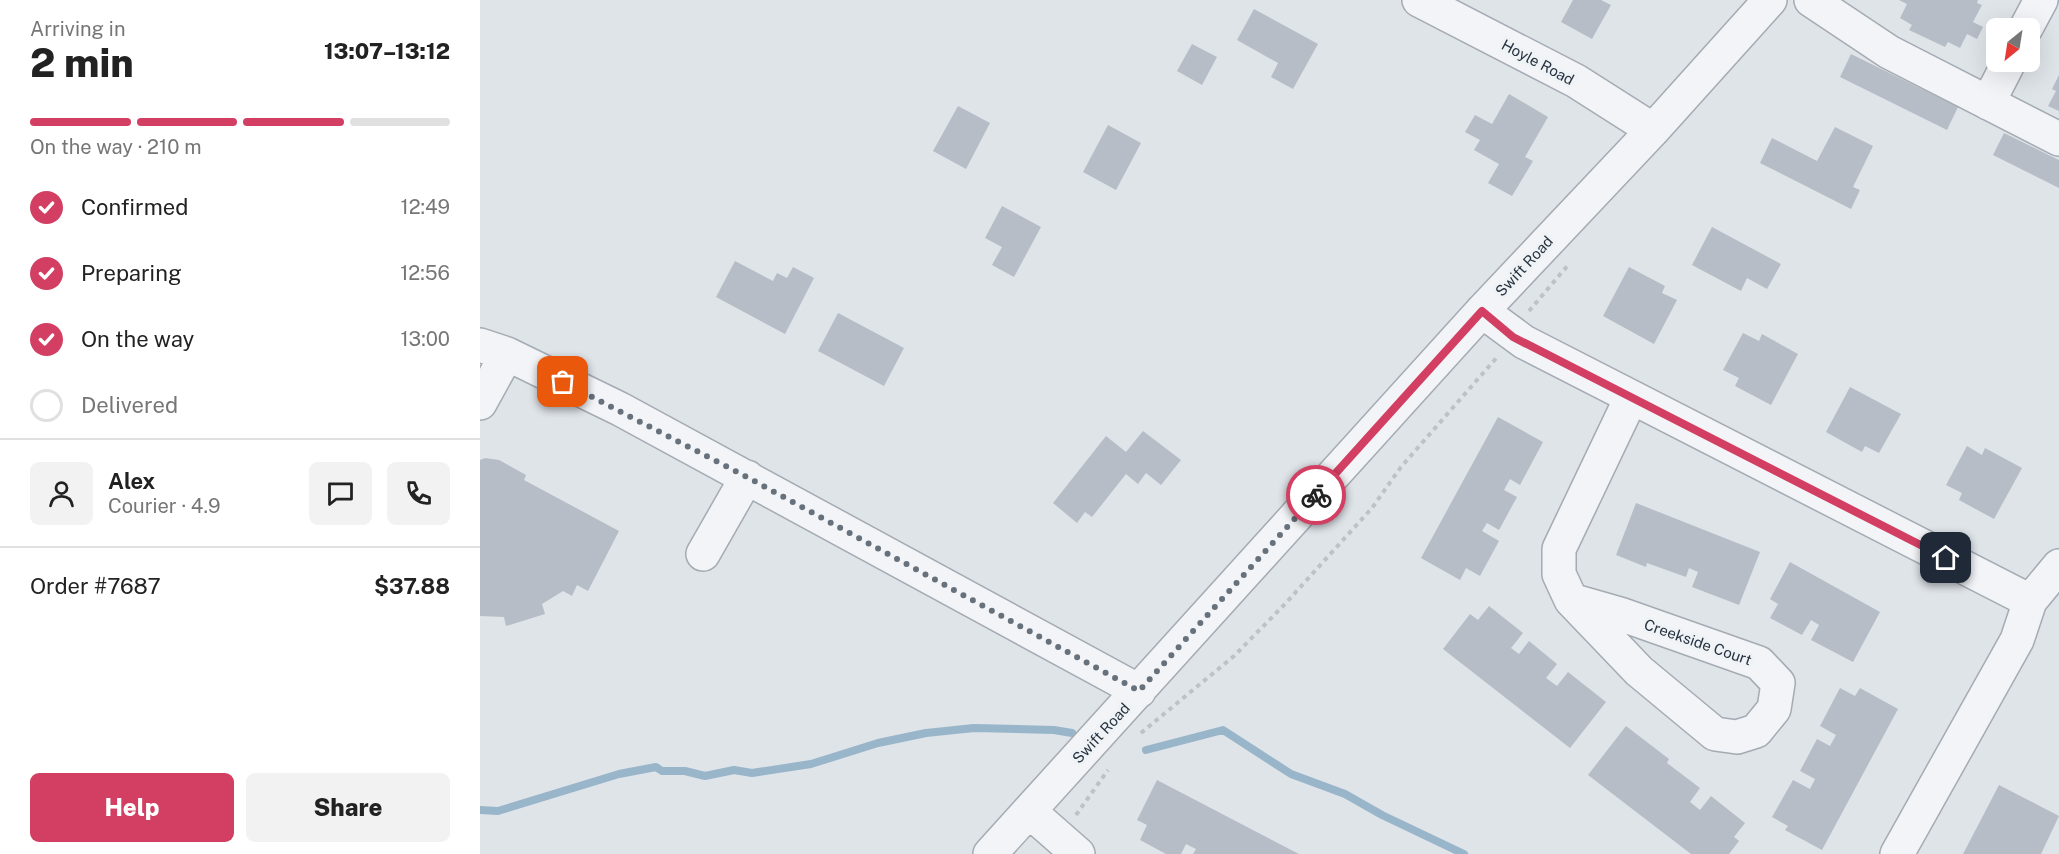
<!DOCTYPE html>
<html lang="en">
<head>
<meta charset="utf-8">
<style>
  body { margin:0; font-family:"Public Sans",sans-serif; background:#f2f2f2; color:#222; height:100vh; display:flex; flex-direction:column; font-size:22px; white-space:nowrap }
  * { box-sizing:border-box; margin:0 }
  p { font-size:20px; color:#767676 }
  .icon { flex:none; width:33px; height:33px; fill:none; stroke:currentColor; stroke-width:2; stroke-linecap:round; stroke-linejoin:round }
  .map { position:relative; flex:1; overflow:hidden }
  .side { display:flex; flex-direction:column; background:#fff; width:480px }
  .side>* { flex:none }
  .needle { width:39px; rotate:210deg }
  .fabs { position:absolute; left:1506px; top:18px; display:grid; gap:12px }
  .fabs a { display:grid; place-items:center; width:54px; height:54px; border-radius:9px; background:#fff; box-shadow:0 6px 24px #0002; font-size:30px }
  .pin { position:absolute; display:grid; place-items:center; width:51px; height:51px; color:#fff; margin:-26px; border-radius:12px; box-shadow:0 3px 9px #0006 }
  .courier { position:absolute; display:grid; place-items:center; width:60px; height:60px; margin:-30px; border:4px solid #d33f62; border-radius:50%; background:#fff; color:#222; box-shadow:0 2px 8px #0007 }
  .summary em { font-style:normal; font-weight:800 }
  .summary div { display:flex; flex-direction:column-reverse }
  .summary { display:flex; align-items:center; justify-content:space-between; height:102px; padding:0 30px }
  h1 { font-size:39px; font-weight:800; line-height:45px }
  .bar { display:grid; grid-template-columns:repeat(4,1fr); gap:9px 6px; align-content:center; height:72px; padding:0 30px }
  .bar i { height:8px; border-radius:4px; background:#e0e0e0 }
  .bar .active { background:#d33f62 }
  .bar p { grid-column:span 4 }
  .line { display:flex; align-items:center; gap:15px; padding:0 30px; border-top:2px solid #e0e0e0 }
  .line div { flex:1 }
  .round { display:grid; place-items:center; flex:none; width:63px; height:63px; border-radius:9px; background:#f2f2f2 }
  ol { padding:0 30px; list-style:none }
  li { display:flex; align-items:center; gap:18px; height:66px }
  li p { margin-inline-start:auto }
  li .icon { padding:6px; border-radius:50%; background:#d33f62; color:#fff; stroke-width:4 }
  li:last-child { color:#767676 }
  li i { width:33px; height:33px; border:3px solid #e0e0e0; border-radius:50% }
  .cta { display:flex; gap:12px; margin-top:auto; padding:12px 30px }
  .cta a { flex:1; height:69px; border-radius:9px; background:#d33f62; color:#fff; font-size:24px; font-weight:800; line-height:69px; text-align:center }
  .cta a+a { background:#f2f2f2; color:#222 }
  main { display:flex; flex:1; min-height:0 }
  .map>svg:first-child { display:block }
  .lines { fill:none; stroke-linecap:round; stroke-linejoin:round }
  .stream { stroke:#99b5ca; stroke-width:8 }
  .building { fill:#b6bdc6 }
  .minor-casing { stroke:#a4abb3; stroke-width:36 }
  .path { stroke:#bdc2c8; stroke-width:4; stroke-dasharray:4.5 4.5; stroke-linecap:butt }
  .minor { stroke:#f2f4f7; stroke-width:33 }
  .done { stroke:#67717c; stroke-width:6; stroke-dasharray:0 10.8 }
  .route { stroke:#d33f62; stroke-width:8 }
  .labels { text-anchor:middle; dominant-baseline:central; stroke-width:6; stroke-linejoin:round; paint-order:stroke }
  .street-label { font-size:15px; fill:#273341; stroke:#eff3f6 }
</style>
</head>
<body>
<main>
<section class="side">
<div class="summary"><div><h1>2 min</h1><p>Arriving in</p></div><em>13:07–13:12</em></div>
<div class="bar"><i class="active"></i><i class="active"></i><i class="active"></i><i></i><p>On the way · 210 m</p></div>
<ol>
<li><svg class="icon" aria-label="check" viewBox="0 0 24 24"><path d="M5 12l5 5 9-10"/></svg>Confirmed<p>12:49</p></li>
<li><svg class="icon" aria-label="check" viewBox="0 0 24 24"><path d="M5 12l5 5 9-10"/></svg>Preparing<p>12:56</p></li>
<li><svg class="icon" aria-label="check" viewBox="0 0 24 24"><path d="M5 12l5 5 9-10"/></svg>On the way<p>13:00</p></li>
<li><i></i>Delivered</li>
</ol>
<div class="line" style="height:108px"><a class="round"><svg class="icon" aria-label="person" viewBox="0 0 24 24"><circle cx="12" cy="8" r="4"/><path d="M4 21q1-7 8-7t8 7"/></svg></a><div><b>Alex</b><p>Courier · 4.9</p></div><a class="round"><svg class="icon" aria-label="chat" viewBox="0 0 24 24"><path d="M4 5h16v11H9l-5 4z"/></svg></a><a class="round"><svg class="icon" aria-label="phone" viewBox="0 0 24 24"><path d="M5 4h4l2 5-3 2q2 4 5 5l2-3 5 2v4C11 20 4 13 5 4z"/></svg></a></div>
<div class="line" style="height:78px"><div>Order #7687</div><b>$37.88</b></div>
<div class="cta"><a>Help</a><a>Share</a></div>
</section>
<div class="map">
<svg width="1579" height="854" viewBox="0 0 1579 854">
  <rect width="100%" height="100%" fill="#dfe4e9"/>
  <g class="lines">
    <path class="stream" d="M 666,750 L 743,730 L 811,774 L 865,794 L 902,815 L 984,854
      M 0,810 L 18,811 L 139,774 L 176,767 L 182,771 L 205,771 L 225,776 L 254,770 L 272,773 L 331,764 L 398,743 L 446,733 L 494,728 L 574,730 L 592,733"/>
  </g>
  <path class="building" d="M 1093,0 L 1121,0 L 1131,5 L 1112,39 L 1081,22 Z
    M 1419,0 L 1498,0 L 1497,3 L 1502,5 L 1493,22 L 1503,27 L 1497,39 L 1487,34 L 1480,48 L 1468,42 L 1465,47 L 1429,30 L 1432,25 L 1420,18 L 1427,4 Z
    M 774,9 L 838,44 L 813,89 L 791,77 L 798,63 L 757,40 Z
    M 712,44 L 737,57 L 722,85 L 697,71 Z
    M 1371,54 L 1478,107 L 1467,130 L 1360,77 Z
    M 1579,75 L 1579,111 L 1568,106 L 1576,91 L 1572,89 Z
    M 1029,94 L 1068,117 L 1045,157 L 1053,161 L 1032,196 L 1008,183 L 1019,164 L 994,150 L 1000,140 L 985,132 L 995,115 L 1012,124 Z
    M 478,106 L 510,123 L 486,169 L 453,151 Z
    M 628,125 L 661,143 L 636,190 L 603,172 Z
    M 1355,127 L 1393,146 L 1373,187 L 1380,190 L 1371,209 L 1280,163 L 1292,138 L 1337,161 Z
    M 1524,133 L 1579,160 L 1579,188 L 1513,155 Z
    M 522,206 L 561,227 L 534,277 L 512,265 L 522,247 L 505,238 Z
    M 1232,227 L 1301,264 L 1287,289 L 1267,278 L 1261,291 L 1212,265 Z
    M 255,261 L 293,281 L 297,273 L 307,278 L 313,267 L 334,278 L 305,334 L 236,297 Z
    M 1149,267 L 1185,286 L 1182,293 L 1197,300 L 1174,344 L 1123,316 Z
    M 358,313 L 424,348 L 404,386 L 338,351 Z
    M 1263,333 L 1279,341 L 1282,334 L 1318,354 L 1291,405 L 1255,386 L 1259,378 L 1243,370 Z
    M 1370,387 L 1421,414 L 1399,453 L 1385,446 L 1382,452 L 1346,432 Z
    M 1018,417 L 1063,442 L 1040,485 L 1030,479 L 1024,490 L 1037,497 L 1019,530 L 1007,523 L 1002,531 L 1019,541 L 1000,576 L 986,568 L 980,580 L 941,558 Z
    M 663,431 L 701,460 L 681,485 L 666,473 L 658,484 L 646,474 L 612,517 L 605,512 L 597,523 L 573,503 L 626,436 L 646,452 Z
    M 1487,446 L 1502,455 L 1505,448 L 1542,468 L 1514,519 L 1479,500 L 1482,493 L 1466,485 Z
    M 5,458 L 19,460 L 46,475 L 44,480 L 139,531 L 108,591 L 97,585 L 92,596 L 83,591 L 62,604 L 65,614 L 26,626 L 24,617 L 0,616 L 0,460 Z
    M 1156,503 L 1280,552 L 1259,605 L 1212,587 L 1218,572 L 1209,568 L 1206,577 L 1167,563 L 1166,567 L 1136,555 Z
    M 1310,562 L 1400,612 L 1373,662 L 1331,640 L 1339,625 L 1331,620 L 1322,635 L 1290,618 L 1298,604 L 1290,599 Z
    M 1009,606 L 1043,633 L 1031,648 L 1039,654 L 1049,641 L 1077,664 L 1066,678 L 1077,686 L 1088,672 L 1126,702 L 1090,748 L 963,649 L 990,614 L 998,620 Z
    M 1360,688 L 1375,696 L 1380,688 L 1418,709 L 1342,850 L 1305,830 L 1308,826 L 1292,817 L 1313,780 L 1330,789 L 1335,779 L 1320,771 L 1337,739 L 1350,746 L 1356,735 L 1340,726 Z
    M 1146,726 L 1189,759 L 1187,763 L 1220,788 L 1210,802 L 1220,810 L 1231,796 L 1265,823 L 1254,837 L 1259,841 L 1249,854 L 1211,854 L 1108,775 Z
    M 677,780 L 819,854 L 713,854 L 716,849 L 706,844 L 701,854 L 686,854 L 660,840 L 667,825 L 657,820 Z
    M 1519,785 L 1579,816 L 1561,854 L 1483,854 Z"/>
  <g class="lines">
    <g class="minor-casing">
      <path id="minor" d="M 939,0 L 1096,81 L 1173,130
        M 1331,0 L 1409,52 L 1579,139
        M 1546,28 L 1561,0
        M 1508,103 L 1529,62
        M 1002,311 L 1044,342 L 1550,601
        M 0,345 L 27,354 L 140,409 L 659,691
        M 0,403 L 27,354
        M 223,554 L 267,477
        M 1091,600 L 1140,614 L 1279,663 L 1298,683 L 1294,709 L 1276,731 L 1257,737 L 1235,734 L 1159,671 L 1091,600 L 1079,574 L 1079,549 L 1151,398
        M 549,811 L 598,854
        M 510,854 L 1002,311 L 1173,130 L 1290,0
        M 1417,854 L 1537,640 L 1550,601 L 1579,566"/>
    </g>
    <path class="path" d="M 1049,311 L 1089,264
      M 661,733 L 754,656 L 805,604 L 892,508 L 921,467 L 1018,356
      M 596,815 L 628,770"/>
    <use href="#minor" class="minor"/>
  </g>
  <g class="lines">
    <path class="done" d="M 83,382 L 267,477 L 659,691 L 836,495"/>
    <path class="route" d="M 836,495 L 1002,311 L 1033,337 L 1466,558"/>
  </g>
  <g class="labels">
    <g class="street-label">
      <text transform="translate(1058 62) rotate(28)">Hoyle Road</text>
      <text transform="translate(1044 266) rotate(-47)">Swift Road</text>
      <text transform="translate(1218 642) rotate(19)">Creekside Court</text>
      <text transform="translate(621 733) rotate(-47)">Swift Road</text>
    </g>
  </g>
</svg>
<div class="fabs">
<a><svg class="needle" viewBox="-14 -14 28 28"><path d="M0-13l5 13h-10z" fill="#e53935"/><path d="M0 13l5-13h-10z" fill="#767676"/></svg></a>
</div>
<div class="pin" style="left:83px;top:382px;background:#ea580c"><svg class="icon" aria-label="bag" viewBox="0 0 24 24"><path d="M5 8h14l-1 12H6zM9 8a3 3 0 0 1 6 0"/></svg></div>
<div class="pin" style="left:1466px;top:558px;background:#1f2937"><svg class="icon" aria-label="home" viewBox="0 0 24 24"><path d="M3 11l9-7 9 7M6 9v11h12V9"/></svg></div>
<div class="courier" style="left:836px;top:495px"><svg class="icon" aria-label="bike" viewBox="0 0 24 24"><circle cx="6" cy="16" r="4"/><circle cx="18" cy="16" r="4"/><path d="M6 16l4-8h5l3 8M10 8l3 8H6M13 5h3"/></svg></div>
</div>
</main>
</body>
</html>
